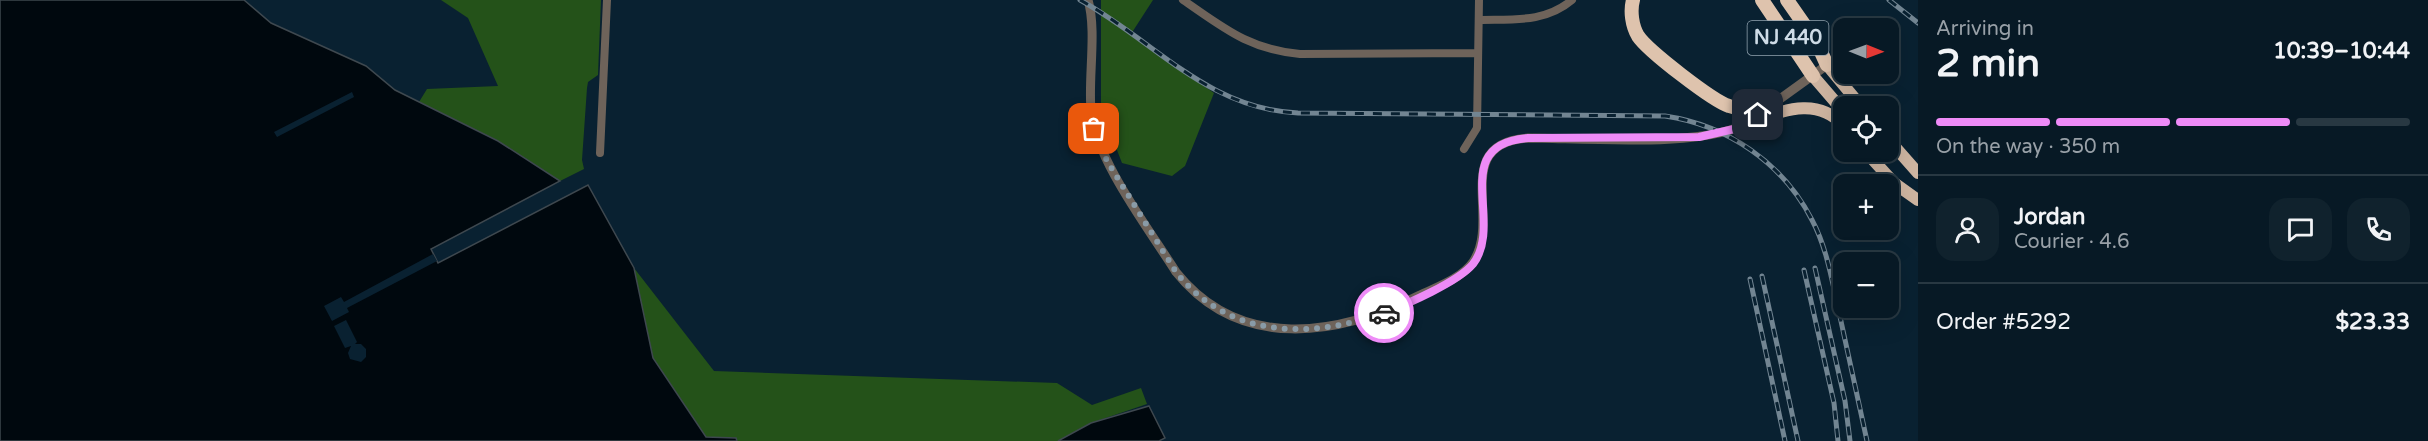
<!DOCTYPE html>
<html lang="en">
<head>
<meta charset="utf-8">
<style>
  body { margin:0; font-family:"Varela Round",sans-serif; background:#10222d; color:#f1f3f6; height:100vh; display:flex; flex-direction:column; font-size:22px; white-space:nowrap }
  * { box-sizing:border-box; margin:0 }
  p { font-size:20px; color:#98a0a7 }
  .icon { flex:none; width:33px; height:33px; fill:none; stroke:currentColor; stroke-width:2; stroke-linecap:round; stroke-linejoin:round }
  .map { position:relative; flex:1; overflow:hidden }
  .details { display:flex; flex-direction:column; background:#071925; width:510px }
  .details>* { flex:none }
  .needle { width:39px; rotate:91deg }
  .fabs { position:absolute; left:1833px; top:18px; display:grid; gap:12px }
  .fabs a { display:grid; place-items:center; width:66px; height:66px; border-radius:12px; background:#071925; box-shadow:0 6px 24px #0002,0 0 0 2px #283842; font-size:30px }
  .pin { position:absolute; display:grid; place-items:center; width:51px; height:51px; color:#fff; margin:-26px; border-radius:12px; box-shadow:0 3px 9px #0006 }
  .courier { position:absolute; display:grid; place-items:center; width:60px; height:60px; margin:-30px; border:4px solid #ee8bf7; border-radius:50%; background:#fff; color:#222; box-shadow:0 2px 8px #0007 }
  .overview em { font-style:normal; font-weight:700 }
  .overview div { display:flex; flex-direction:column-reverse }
  .overview { display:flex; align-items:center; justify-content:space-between; height:102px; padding:0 18px }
  h1 { font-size:39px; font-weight:700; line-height:45px }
  .bar { display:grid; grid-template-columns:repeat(4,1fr); gap:9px 6px; align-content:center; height:72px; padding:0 18px }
  .bar i { height:8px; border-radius:4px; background:#283842 }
  .bar .on { background:#ee8bf7 }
  .bar p { grid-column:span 4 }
  .line { display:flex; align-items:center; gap:15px; padding:0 18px; border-top:2px solid #283842 }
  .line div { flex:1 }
  .round { display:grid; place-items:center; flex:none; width:63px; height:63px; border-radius:18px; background:#10222d }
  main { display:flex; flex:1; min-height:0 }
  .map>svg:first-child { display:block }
  .green { fill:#245219 }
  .water { fill:#00080e; stroke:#3e484f; stroke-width:1.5 }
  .pier { fill:#092131 }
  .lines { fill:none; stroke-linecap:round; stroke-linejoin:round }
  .minor { stroke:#6e635a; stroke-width:8 }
  .tertiary { stroke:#6e635a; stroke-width:9 }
  .trunk { stroke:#ceb5a1; stroke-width:12 }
  .motorway { stroke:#dec3ad; stroke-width:14 }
  .rail-casing { stroke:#728592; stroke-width:5 }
  .rail { stroke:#092131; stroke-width:3; stroke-dasharray:9; stroke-linecap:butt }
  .done { stroke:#899ba7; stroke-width:6; stroke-dasharray:0 10.8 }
  .route { stroke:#ee8bf7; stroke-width:8 }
  .labels { text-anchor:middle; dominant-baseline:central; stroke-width:4.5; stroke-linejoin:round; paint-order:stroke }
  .shield { fill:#092131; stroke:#93a4b0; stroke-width:1.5 }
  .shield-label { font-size:20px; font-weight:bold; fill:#cedce7 }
</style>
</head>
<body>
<main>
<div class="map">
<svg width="1918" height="441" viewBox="0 0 1918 441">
  <rect width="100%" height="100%" fill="#092131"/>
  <path class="green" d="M 441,0 L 601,0 L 598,75 L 588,82 L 587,88 L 582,160 L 584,169 L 560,181 L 498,141 L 419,102 L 427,89 L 498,86 L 468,18 Z
    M 1101,0 L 1153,0 L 1131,34 L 1214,93 L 1185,166 L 1172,176 L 1122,163 L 1101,109 Z
    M 634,268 L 714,371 L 1057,383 L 1092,405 L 1141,388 L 1147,404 L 1091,423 L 1058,441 L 737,441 L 736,438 L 706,437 L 653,358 Z"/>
  <path class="water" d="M 0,0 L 244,0 L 271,23 L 366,66 L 395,90 L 498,141 L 560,181 L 431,249 L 438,263 L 588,185 L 634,268 L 653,358 L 706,437 L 736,438 L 737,441 L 0,441 Z
    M 1149,406 L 1165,438 L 1159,441 L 1058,441 L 1091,423 Z"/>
  <path class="pier" d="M 352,92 L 354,97 L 277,137 L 274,132 Z
    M 433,254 L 437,261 L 347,308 L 349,312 L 332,321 L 324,306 L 341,297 L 344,302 Z
    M 346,320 L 357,342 L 355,344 L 361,344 L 366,349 L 366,357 L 361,362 L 350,359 L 348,353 L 351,346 L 345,348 L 334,326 Z"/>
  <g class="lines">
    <path class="minor" d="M 1183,0 C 1224,28 1248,49 1300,54 L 1477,53
      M 1479,20 C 1513,19 1545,23 1572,0
      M 1464,149 L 1477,128 L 1479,0
      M 600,153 L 607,0"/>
    <path class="tertiary" d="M 1088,0 C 1097,30 1088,78 1091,110 C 1095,159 1149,229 1176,272 C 1240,352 1338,336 1420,295 C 1437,287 1462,278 1473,262 C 1502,219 1450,143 1528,138 C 1580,138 1710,149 1750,121
      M 1766,109 L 1827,65"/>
    <path class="trunk" d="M 1827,65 L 1861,106
      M 1813,76 L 1844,112
      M 1747,123 C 1781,112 1816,95 1844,126
      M 1888,139 L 1918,173
      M 1866,152 L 1894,183 L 1918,200"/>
    <path class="motorway" d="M 1633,0 C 1630,11 1632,26 1638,36 C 1648,51 1713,101 1729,106 C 1743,111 1756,110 1770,106
      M 1762,0 L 1813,76
      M 1787,0 L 1817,43 L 1827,65"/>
    <g class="rail-casing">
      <path id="rail" d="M 1080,0 C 1155,41 1207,109 1298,113 L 1665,116 C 1727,125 1783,163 1812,220 C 1827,248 1832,281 1839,312 C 1848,355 1858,398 1867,441
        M 1889,0 L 1918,23
        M 1815,268 L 1845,401 L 1850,441
        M 1804,270 L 1834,403 L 1838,441
        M 1762,276 L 1798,441
        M 1750,279 L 1785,441"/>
    </g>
    <use href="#rail" class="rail"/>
  </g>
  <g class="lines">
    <path class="done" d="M 1094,129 L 1107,161 L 1176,272 C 1229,339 1310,339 1384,313"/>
    <path class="route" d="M 1384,313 C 1407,304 1458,282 1473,264 C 1505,223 1447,144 1528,138 L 1699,137 L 1734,129 L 1758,115"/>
  </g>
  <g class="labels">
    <rect class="shield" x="1747.5" y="21" width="81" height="34" rx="4.5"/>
    <g class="shield-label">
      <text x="1788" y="38">NJ 440</text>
    </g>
  </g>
</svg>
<div class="fabs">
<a><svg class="needle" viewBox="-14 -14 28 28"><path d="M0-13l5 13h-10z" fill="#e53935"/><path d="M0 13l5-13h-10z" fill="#98a0a7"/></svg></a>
<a><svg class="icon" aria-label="locate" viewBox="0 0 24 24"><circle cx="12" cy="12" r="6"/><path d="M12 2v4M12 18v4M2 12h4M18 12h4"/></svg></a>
<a>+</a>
<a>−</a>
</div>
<div class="pin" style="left:1094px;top:129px;background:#ea580c"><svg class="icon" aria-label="bag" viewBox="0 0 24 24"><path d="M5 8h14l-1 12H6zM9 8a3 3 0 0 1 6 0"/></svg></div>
<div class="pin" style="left:1758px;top:115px;background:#1f2937"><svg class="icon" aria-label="home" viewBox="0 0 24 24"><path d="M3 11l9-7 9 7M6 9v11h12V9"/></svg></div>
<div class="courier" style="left:1384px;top:313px"><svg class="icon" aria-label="car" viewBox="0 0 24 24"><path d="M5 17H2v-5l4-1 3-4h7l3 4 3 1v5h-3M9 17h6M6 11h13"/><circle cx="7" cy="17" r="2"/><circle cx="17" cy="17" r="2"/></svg></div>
</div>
<section class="details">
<div class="overview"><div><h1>2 min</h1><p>Arriving in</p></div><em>10:39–10:44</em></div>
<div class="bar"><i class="on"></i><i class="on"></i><i class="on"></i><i></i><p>On the way · 350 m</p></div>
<div class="line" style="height:108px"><a class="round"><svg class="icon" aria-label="person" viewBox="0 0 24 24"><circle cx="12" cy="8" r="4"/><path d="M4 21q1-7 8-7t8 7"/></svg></a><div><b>Jordan</b><p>Courier · 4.6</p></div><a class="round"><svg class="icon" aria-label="chat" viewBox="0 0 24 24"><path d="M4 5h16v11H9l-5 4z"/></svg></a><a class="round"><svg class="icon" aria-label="phone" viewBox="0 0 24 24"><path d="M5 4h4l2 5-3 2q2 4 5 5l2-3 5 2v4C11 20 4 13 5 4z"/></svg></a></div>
<div class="line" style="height:78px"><div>Order #5292</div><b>$23.33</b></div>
</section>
</main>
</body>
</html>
